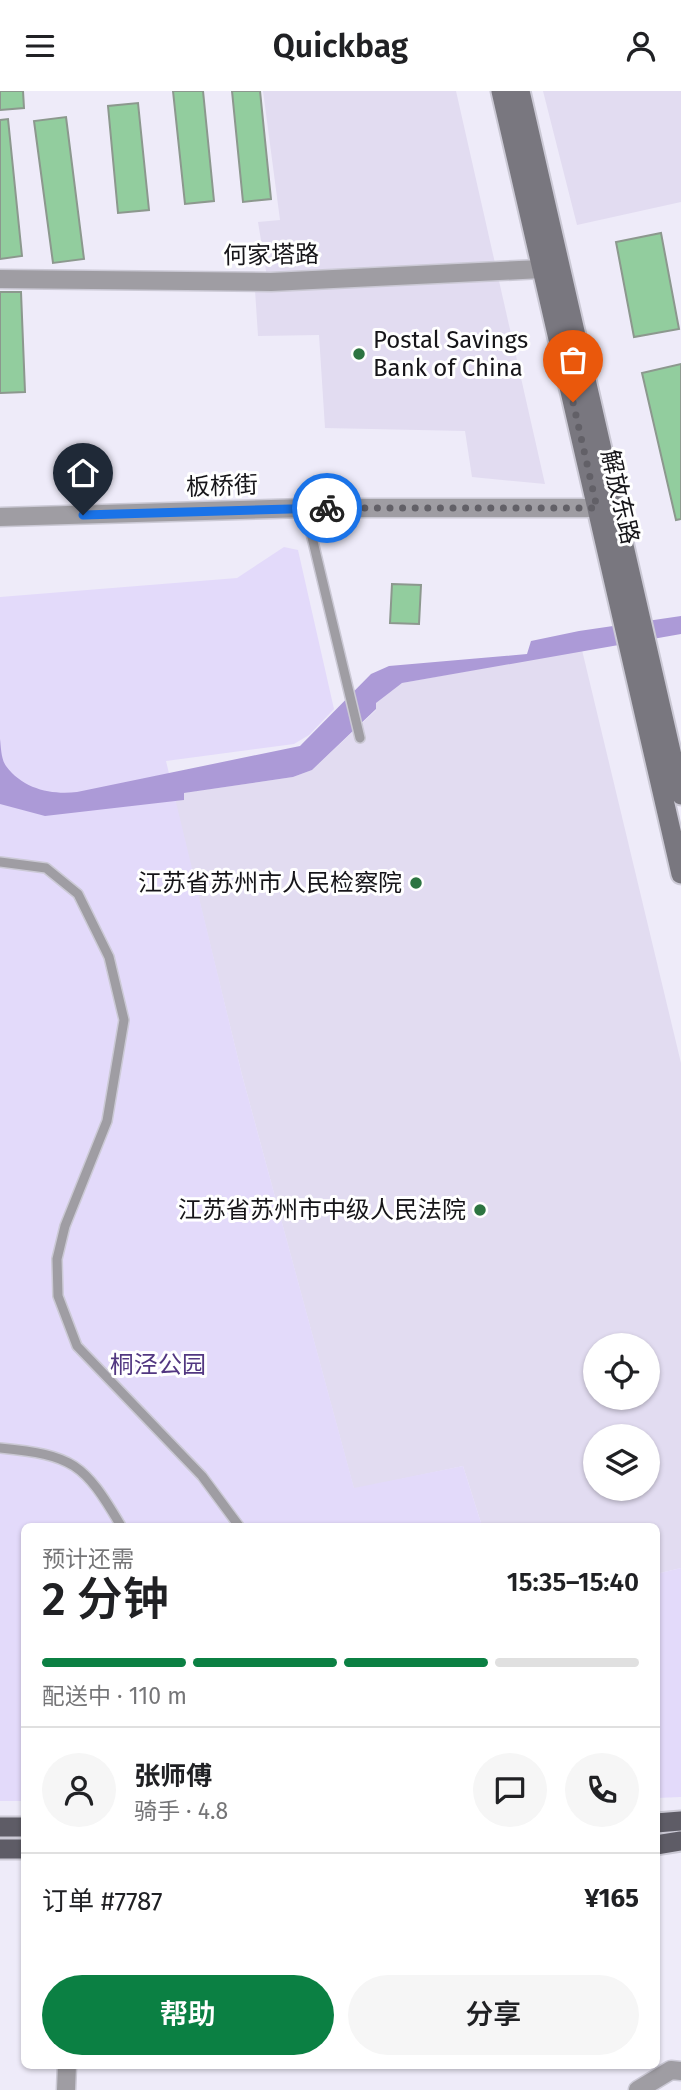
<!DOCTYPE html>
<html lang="zh">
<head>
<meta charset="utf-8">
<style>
  body { margin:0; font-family:"Fira Sans","Noto Sans SC",sans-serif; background:#f6f6f6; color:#202124; height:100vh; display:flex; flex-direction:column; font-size:26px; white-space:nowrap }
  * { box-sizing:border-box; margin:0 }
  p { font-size:23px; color:#757577 }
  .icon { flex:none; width:38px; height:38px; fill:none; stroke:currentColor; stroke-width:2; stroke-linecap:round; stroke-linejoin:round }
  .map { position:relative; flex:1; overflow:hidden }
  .sheet { position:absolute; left:21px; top:1432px; width:639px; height:546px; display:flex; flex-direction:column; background:#fff; border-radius:10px; box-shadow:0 2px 5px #0004 }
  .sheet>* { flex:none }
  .buttons { position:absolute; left:583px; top:1242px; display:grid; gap:14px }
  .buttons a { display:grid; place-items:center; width:77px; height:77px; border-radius:50%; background:#fff; box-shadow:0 2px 5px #0004; font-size:35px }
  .pin { position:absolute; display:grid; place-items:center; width:60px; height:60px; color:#fff; margin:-72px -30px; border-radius:50% 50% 50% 0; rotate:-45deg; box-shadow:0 0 7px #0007 }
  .pin .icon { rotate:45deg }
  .courier { position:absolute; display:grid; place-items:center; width:70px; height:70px; margin:-35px; border:5px solid #1a73e8; border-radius:50%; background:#fff; color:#222; box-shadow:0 2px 9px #0007 }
  .headline em { font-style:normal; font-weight:600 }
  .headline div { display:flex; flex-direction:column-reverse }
  .headline { display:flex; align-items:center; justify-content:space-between; height:119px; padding:0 21px }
  h1 { font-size:46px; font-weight:600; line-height:52px }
  .bar { display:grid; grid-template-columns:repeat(4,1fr); gap:10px 7px; align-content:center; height:84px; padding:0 21px }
  .bar i { height:9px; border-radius:5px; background:#e0e0e0 }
  .bar .on { background:#0b8043 }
  .bar p { grid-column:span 4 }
  .line { display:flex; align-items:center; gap:18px; padding:0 21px; border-top:2px solid #e0e0e0 }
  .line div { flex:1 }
  .round { display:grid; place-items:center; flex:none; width:74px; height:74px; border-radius:37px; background:#f6f6f6 }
  .cta { display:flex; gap:14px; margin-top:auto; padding:14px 21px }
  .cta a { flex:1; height:80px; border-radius:42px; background:#0b8043; color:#fff; font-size:28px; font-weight:600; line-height:80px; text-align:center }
  .cta a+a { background:#f6f6f6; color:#202124 }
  header { display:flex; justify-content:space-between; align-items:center; height:91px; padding:0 21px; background:#fff; font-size:32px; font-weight:600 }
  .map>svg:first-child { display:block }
  .built { fill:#e2dcf1; fill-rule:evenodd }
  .green { fill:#e3dafa }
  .water { fill:#ac9ad7 }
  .building { fill:#92cd9e; stroke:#8c988e; stroke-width:2 }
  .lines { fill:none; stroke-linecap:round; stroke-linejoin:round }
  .service-casing { stroke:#cbc9d5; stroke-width:12 }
  .minor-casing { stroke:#cbc9d5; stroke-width:21 }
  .secondary-casing { stroke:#cbc9d5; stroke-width:23 }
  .primary-casing { stroke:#cbc9d5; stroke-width:23 }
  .service { stroke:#9f9da3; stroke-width:9 }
  .minor { stroke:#9f9da3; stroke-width:18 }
  .secondary { stroke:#79777f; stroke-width:19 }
  .primary { stroke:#5e5c66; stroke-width:19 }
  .done { stroke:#626067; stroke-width:7; stroke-dasharray:0 12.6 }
  .route { stroke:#1a73e8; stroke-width:9 }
  .poi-dot { fill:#2c7441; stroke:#fff; stroke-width:2.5 }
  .labels { text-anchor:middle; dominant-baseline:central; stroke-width:6; stroke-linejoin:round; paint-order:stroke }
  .street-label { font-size:24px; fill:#161519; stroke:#fff }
  .poi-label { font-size:24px; fill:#161519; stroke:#fff; text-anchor:end }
  .park-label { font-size:24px; fill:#523781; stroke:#fff }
</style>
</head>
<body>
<header><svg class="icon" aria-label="menu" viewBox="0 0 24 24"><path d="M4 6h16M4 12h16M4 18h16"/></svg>Quickbag<svg class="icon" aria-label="person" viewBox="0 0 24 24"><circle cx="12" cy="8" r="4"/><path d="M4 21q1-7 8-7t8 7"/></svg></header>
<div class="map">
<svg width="681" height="1999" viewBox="0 0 681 1999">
  <rect width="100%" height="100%" fill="#eeebf9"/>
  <path class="built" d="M 263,0 L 456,0 L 545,393 L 472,386 L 465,340 L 325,337 L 319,244 L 258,245 L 255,199 L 269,198 L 258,131 L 280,129 Z
    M 543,0 L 681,0 L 681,111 L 577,134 Z
    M 582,559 L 681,972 L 681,1477 L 656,1483 L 656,1435 L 482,1435 L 463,1375 L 354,1398 L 242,984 L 175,710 L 183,709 L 183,702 L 293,686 L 312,679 L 376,619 L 376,612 L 389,600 L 402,592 ZM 595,1255 L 648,1255 L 648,1307 L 595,1307 ZM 595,1346 L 648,1346 L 648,1398 L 595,1398 Z"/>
  <path class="green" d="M 284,456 L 298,459 L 334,618 L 309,644 L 294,653 L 166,670 L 242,984 L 354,1397 L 463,1375 L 482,1435 L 24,1435 L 24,1710 L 0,1710 L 0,506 L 237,487 Z
    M 681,1477 L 681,1706 L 656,1707 L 656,1483 Z"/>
  <path class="water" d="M 681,525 L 681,543 L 402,592 L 376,612 L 376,618 L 312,679 L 293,686 L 184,702 L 184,709 L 45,725 L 0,713 L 0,648 C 1,656 1,668 6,675 C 23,698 51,704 77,701 L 300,655 L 371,583 L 389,575 L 527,563 L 531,550 L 579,540 Z"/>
  <path class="building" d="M 0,0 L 23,0 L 24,17 L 0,19 Z
    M 173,0 L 203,0 L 214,110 L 185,113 Z
    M 232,0 L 260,0 L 271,108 L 243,111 Z
    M 138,12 L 149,119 L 118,122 L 108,15 Z
    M 66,26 L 84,168 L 53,172 L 34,30 Z
    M 8,28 L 22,165 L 0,168 L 0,29 Z
    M 661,142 L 679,238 L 634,246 L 616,151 Z
    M 0,201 L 21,201 L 25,301 L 0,302 Z
    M 681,273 L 681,428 L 676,429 L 642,282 Z
    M 392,493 L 421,494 L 419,533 L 390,532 Z"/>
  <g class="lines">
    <g class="service-casing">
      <path id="service" d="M 305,417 L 360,647
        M 0,771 L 46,777 L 78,803 L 109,866 L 124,929 L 107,1030 L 65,1135 L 57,1168 L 58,1205 L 77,1255 L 202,1385 L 239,1435
        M 0,1357 C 73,1364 84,1372 121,1435"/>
    </g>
    <g class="minor-casing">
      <path id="minor" d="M 0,188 L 271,191 L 542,178
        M 0,426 L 305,417 L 597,417 L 611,414
        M 66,1999 L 67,1974
        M 638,1999 L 671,1979 L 681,1980"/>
    </g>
    <g class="secondary-casing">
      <path id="secondary" d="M 501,0 L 681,783
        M 520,0 L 681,704"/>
    </g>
    <g class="primary-casing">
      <path id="primary" d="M 656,1732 L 681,1730
        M 0,1736 L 24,1736
        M 656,1754 L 681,1750
        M 0,1758 L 24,1758"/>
    </g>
    <use href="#service" class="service"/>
    <use href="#minor" class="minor"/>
    <use href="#secondary" class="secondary"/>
    <use href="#primary" class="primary"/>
  </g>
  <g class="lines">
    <path class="done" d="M 327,417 L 597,417 L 573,311"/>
    <path class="route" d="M 83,424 L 327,417"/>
  </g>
  <g class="poi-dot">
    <circle cx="359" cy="263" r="7"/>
    <circle cx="416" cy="792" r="7"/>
    <circle cx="480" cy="1119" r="7"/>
  </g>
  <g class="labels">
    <g class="street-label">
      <text transform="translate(271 164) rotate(-1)">何家塔路</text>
      <text transform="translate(222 395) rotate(-2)">板桥街</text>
      <text transform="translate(620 406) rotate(77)">解放东路</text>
    </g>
    <g class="poi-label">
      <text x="373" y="249" text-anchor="start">Postal Savings<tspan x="373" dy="28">Bank of China</tspan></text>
      <text x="402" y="792">江苏省苏州市人民检察院</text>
      <text x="466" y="1119">江苏省苏州市中级人民法院</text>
    </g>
    <g class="park-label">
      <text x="158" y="1274">桐泾公园</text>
    </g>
  </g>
</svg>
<div class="buttons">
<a><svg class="icon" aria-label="locate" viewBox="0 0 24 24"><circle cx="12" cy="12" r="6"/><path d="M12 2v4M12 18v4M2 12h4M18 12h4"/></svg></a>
<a><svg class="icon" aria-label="layers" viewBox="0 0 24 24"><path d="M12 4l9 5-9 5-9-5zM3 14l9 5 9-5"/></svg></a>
</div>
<div class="pin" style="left:573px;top:311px;background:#ea580c"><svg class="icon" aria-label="bag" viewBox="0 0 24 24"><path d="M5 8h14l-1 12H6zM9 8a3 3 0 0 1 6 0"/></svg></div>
<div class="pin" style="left:83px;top:424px;background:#1f2937"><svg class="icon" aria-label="home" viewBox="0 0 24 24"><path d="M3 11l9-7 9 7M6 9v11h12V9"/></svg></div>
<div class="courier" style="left:327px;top:417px"><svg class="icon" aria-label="bike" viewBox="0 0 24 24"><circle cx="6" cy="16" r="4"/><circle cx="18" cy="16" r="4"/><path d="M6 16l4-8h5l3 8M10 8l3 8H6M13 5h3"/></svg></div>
<section class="sheet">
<div class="headline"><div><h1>2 分钟</h1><p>预计还需</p></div><em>15:35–15:40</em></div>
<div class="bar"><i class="on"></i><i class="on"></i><i class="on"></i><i></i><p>配送中 · 110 m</p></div>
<div class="line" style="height:126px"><a class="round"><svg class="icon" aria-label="person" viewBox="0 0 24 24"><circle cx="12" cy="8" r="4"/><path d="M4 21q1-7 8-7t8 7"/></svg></a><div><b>张师傅</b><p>骑手 · 4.8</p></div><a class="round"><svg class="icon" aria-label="chat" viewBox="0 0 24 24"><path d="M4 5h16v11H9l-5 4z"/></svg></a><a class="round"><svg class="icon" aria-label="phone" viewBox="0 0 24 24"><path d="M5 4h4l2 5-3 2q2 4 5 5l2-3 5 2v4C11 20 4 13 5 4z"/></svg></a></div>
<div class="line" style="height:91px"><div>订单 #7787</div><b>¥165</b></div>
<div class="cta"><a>帮助</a><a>分享</a></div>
</section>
</div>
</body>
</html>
